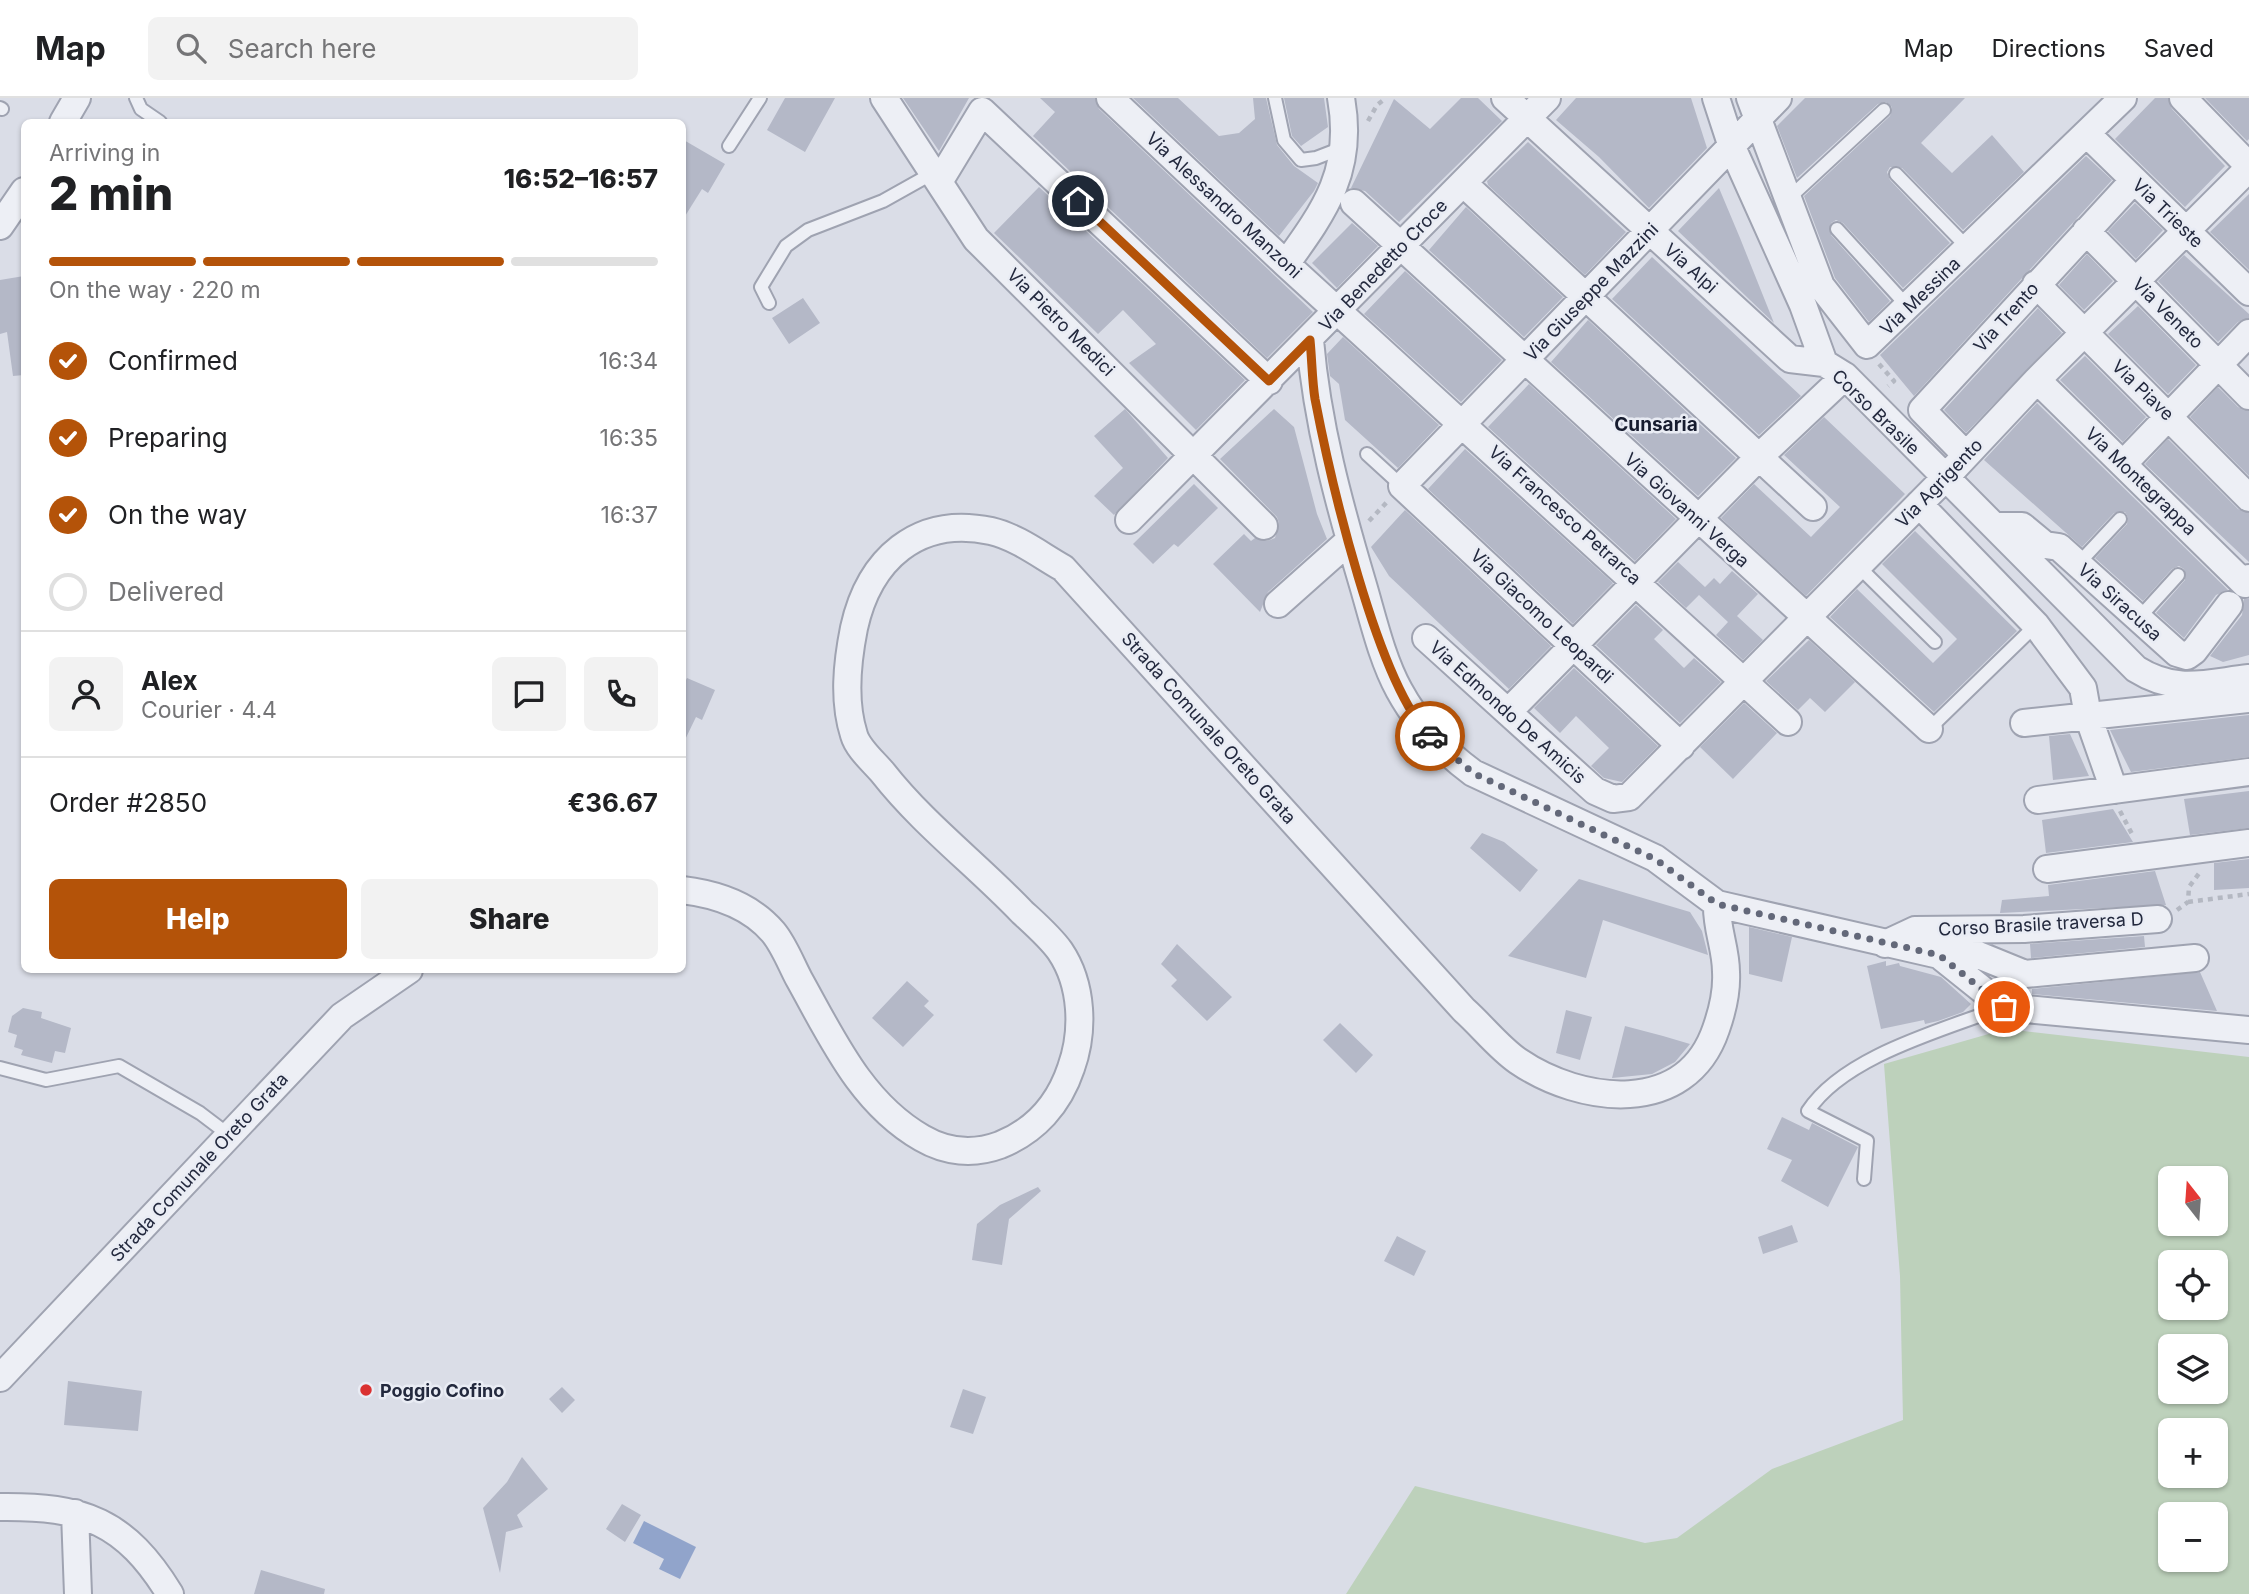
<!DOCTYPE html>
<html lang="en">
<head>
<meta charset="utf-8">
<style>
  body { margin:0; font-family:Inter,sans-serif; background:#f2f2f2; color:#202124; height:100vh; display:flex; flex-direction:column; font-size:26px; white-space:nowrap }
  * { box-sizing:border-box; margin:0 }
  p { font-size:23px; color:#757577 }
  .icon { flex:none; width:38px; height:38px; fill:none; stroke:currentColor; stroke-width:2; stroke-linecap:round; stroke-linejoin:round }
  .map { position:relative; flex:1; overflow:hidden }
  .panel { position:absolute; left:21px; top:21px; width:665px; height:854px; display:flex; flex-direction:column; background:#fff; border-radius:10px; box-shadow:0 2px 5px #0004 }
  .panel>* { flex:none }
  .needle { width:46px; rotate:343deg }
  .controls { position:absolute; left:2158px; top:1068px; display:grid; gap:14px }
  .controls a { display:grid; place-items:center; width:70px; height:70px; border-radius:10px; background:#fff; box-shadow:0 2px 5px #0004; font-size:35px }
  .pin { position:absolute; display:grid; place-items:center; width:60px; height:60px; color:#fff; margin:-30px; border:4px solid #fff; border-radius:50%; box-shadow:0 2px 7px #0007 }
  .courier { position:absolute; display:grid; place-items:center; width:70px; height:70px; margin:-35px; border:5px solid #b45309; border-radius:50%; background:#fff; color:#222; box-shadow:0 2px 9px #0007 }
  .head em { font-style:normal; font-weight:800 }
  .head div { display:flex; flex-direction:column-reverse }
  .head { display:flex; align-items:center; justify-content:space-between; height:119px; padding:0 28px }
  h1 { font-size:46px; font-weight:800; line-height:52px }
  .bar { display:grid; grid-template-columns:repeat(4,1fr); gap:10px 7px; align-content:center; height:84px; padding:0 28px }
  .bar i { height:9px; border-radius:5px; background:#e0e0e0 }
  .bar .selected { background:#b45309 }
  .bar p { grid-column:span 4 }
  .line { display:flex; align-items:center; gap:18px; padding:0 28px; border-top:2px solid #e0e0e0 }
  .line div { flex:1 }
  .round { display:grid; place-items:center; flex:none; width:74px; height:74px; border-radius:10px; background:#f2f2f2 }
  ol { padding:0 28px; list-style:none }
  li { display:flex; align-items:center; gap:21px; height:77px }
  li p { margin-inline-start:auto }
  li .icon { padding:7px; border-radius:50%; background:#b45309; color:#fff; stroke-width:4 }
  li:last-child { color:#757577 }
  li i { width:38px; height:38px; border:4px solid #e0e0e0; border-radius:50% }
  .button { display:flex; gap:14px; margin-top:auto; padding:14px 28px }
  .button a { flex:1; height:80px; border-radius:10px; background:#b45309; color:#fff; font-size:28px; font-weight:800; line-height:80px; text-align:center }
  .button a+a { background:#f2f2f2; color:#202124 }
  header { display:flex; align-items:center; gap:42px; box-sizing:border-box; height:98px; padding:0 35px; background:#fff; border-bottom:2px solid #e0e0e0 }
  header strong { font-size:33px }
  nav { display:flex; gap:38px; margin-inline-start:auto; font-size:24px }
  .search { width:490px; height:63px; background:#f2f2f2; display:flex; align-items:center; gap:18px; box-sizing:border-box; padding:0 24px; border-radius:10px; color:#757577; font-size:26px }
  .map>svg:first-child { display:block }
  .green { fill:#bdd1bb; fill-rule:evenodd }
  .water { fill:#91a4cb }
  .building { fill:#b4b8c7 }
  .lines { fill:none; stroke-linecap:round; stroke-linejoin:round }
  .lane-casing { stroke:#9fa3b1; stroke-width:16 }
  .street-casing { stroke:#9fa3b1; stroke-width:30 }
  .path { stroke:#b4b8c2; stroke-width:4.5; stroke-dasharray:5 5; stroke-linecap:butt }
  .lane { stroke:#edeff5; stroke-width:12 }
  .street { stroke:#edeff5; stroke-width:26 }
  .done { stroke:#636879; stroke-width:7; stroke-dasharray:0 12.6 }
  .route { stroke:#b45309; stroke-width:9 }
  .poi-dot { fill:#da3131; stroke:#e9ecf4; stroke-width:2.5 }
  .labels { text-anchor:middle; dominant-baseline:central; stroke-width:5; stroke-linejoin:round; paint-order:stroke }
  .street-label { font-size:18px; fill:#23293e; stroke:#e9ecf4 }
  .poi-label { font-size:18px; font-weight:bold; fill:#23293e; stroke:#e9ecf4; text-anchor:start }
  .neighbourhood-label { font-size:19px; font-weight:bold; fill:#161b2e; stroke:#e9ecf4 }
</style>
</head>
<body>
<header>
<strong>Map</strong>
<div class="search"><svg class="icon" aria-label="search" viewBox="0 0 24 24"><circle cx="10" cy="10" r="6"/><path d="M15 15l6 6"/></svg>Search here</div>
<nav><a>Map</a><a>Directions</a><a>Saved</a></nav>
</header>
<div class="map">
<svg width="2249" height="1496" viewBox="0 0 2249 1496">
  <rect width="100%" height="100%" fill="#dadde7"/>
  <path class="green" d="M 2006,931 L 2249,959 L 2249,1496 L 1346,1496 L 1415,1388 L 1645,1445 L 1677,1440 L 1772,1371 L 1903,1322 L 1900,1178 L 1884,966 ZM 2170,1080 L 2216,1080 L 2216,1125 L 2170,1125 ZM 2170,1164 L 2216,1164 L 2216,1209 L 2170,1209 ZM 2170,1248 L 2216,1248 L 2216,1293 L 2170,1293 ZM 2170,1332 L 2216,1332 L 2216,1377 L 2170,1377 ZM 2170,1416 L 2216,1416 L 2216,1461 L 2170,1461 Z"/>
  <path class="water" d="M 644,1423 L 696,1449 L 680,1481 L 659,1471 L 664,1461 L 633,1445 Z"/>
  <path class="building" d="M 785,0 L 835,0 L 805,54 L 767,32 Z
    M 903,0 L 969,0 L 939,53 Z
    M 1040,0 L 1095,0 L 1099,11 L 1313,214 L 1267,260 L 1033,38 L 1055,14 Z
    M 1133,0 L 1178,0 L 1219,38 L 1239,35 L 1255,21 L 1253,0 L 1266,0 L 1277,47 L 1294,68 L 1318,85 L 1314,93 L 1279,138 Z
    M 1284,0 L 1324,0 L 1328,29 L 1301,48 L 1292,38 Z
    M 1461,0 L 1478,0 L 1502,23 L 1399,124 L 1365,93 L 1351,90 L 1394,1 L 1430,31 Z
    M 1576,0 L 1691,0 L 1707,50 L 1649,110 L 1599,59 L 1556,22 Z
    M 1805,0 L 1965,0 L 1921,45 L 1952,75 L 1992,37 L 2024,74 L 1963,132 L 1902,70 L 1890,69 L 1887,74 L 1890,82 L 1950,145 L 1903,190 L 1843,125 L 1836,122 L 1831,125 L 1831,137 L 1890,203 L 1869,224 L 1835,180 L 1804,98 L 1890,18 L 1892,9 L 1886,4 L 1878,6 L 1797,80 L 1777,28 Z
    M 2155,0 L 2168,0 L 2172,11 L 2225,68 L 2185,109 L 2115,41 Z
    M 2205,0 L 2249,0 L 2249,41 L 2247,43 Z
    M 682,41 L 725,66 L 708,95 L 702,91 L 682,123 Z
    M 1528,44 L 1626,134 L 1585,177 L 1488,87 L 1487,83 Z
    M 2086,58 L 2112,82 L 1914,298 L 1880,257 Z
    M 1039,89 L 1245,282 L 1196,332 L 1129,265 L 1156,246 L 1123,212 L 1098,236 L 994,135 Z
    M 1719,90 L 1740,140 L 1774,225 L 1678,133 Z
    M 2249,96 L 2249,172 L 2210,134 Z
    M 2135,105 L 2163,132 L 2136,161 L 2108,133 Z
    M 1466,109 L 1563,199 L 1524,239 L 1429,152 Z
    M 1352,125 L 1378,148 L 1337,190 L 1312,165 Z
    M 2087,156 L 2113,183 L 2084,212 L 2059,187 Z
    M 2184,157 L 2249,216 L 2249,220 L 2238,224 L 2218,244 L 2158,183 Z
    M 1652,159 L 1801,298 L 1759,337 L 1612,201 Z
    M 1405,173 L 1502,262 L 1461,304 L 1364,216 Z
    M 24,178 L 24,277 L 13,278 L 7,234 L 0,236 L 0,182 Z
    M 803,200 L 820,225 L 789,246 L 772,220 Z
    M 2138,208 L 2196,267 L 2168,296 L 2108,236 Z
    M 2038,210 L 2062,235 L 1966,335 L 1944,312 Z
    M 1588,222 L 1736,360 L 1698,398 L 1551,264 Z
    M 1343,239 L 1439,327 L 1398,370 L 1345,322 L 1339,286 L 1330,278 L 1327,256 Z
    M 2085,258 L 2146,319 L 2123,344 L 2060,282 Z
    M 1529,286 L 1676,421 L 1635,463 L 1488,329 Z
    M 2218,289 L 2238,309 L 2249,313 L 2249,378 L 2190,319 Z
    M 2037,305 L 2228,492 L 2216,497 L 2184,540 L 2156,515 L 2185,482 L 2184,471 L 2179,468 L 2172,471 L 2143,503 L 2095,460 L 2127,426 L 2128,419 L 2125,414 L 2114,415 L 2082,449 L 1984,362 Z
    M 1125,311 L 1168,360 L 1114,417 L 1094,398 L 1123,370 L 1094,338 Z
    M 1274,311 L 1294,329 L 1317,416 L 1327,441 L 1268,494 L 1260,514 L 1213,466 L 1244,436 L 1251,443 L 1255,440 L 1267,443 L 1275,440 L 1279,425 L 1277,419 L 1220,361 Z
    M 1824,319 L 1905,396 L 1806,498 L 1721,420 L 1754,386 L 1811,439 L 1840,409 L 1784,357 Z
    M 2168,341 L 2238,411 L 2249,415 L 2249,464 L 2145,366 Z
    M 1465,351 L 1613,485 L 1573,526 L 1428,391 Z
    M 1194,386 L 1218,410 L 1178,449 L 1174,446 L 1153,466 L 1133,446 Z
    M 1405,412 L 1551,548 L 1509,591 L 1389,478 L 1371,449 Z
    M 1915,433 L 2017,533 L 1934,614 L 1830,519 L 1857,491 L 1933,565 L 1957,541 L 1882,466 Z
    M 1678,464 L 1705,489 L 1714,480 L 1720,486 L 1732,473 L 1758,496 L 1737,518 L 1763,542 L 1743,562 L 1716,537 L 1728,524 L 1699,497 L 1686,510 L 1658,484 Z
    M 2244,501 L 2249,501 L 2249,557 L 2223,564 L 2210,558 L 2242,517 Z
    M 1636,507 L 1663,532 L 1654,541 L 1684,570 L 1694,560 L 1721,584 L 1680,625 L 1596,547 Z
    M 1809,542 L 1855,584 L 1825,614 L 1810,600 L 1798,612 L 1766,583 Z
    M 1574,570 L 1658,648 L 1622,684 L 1604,680 L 1591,668 L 1609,650 L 1576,618 L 1560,635 L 1534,610 Z
    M 687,580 L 715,592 L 702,622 L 696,619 L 682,648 L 682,590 Z
    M 1744,605 L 1777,635 L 1733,681 L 1700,649 Z
    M 2249,617 L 2249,659 L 2131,674 L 2110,632 Z
    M 2070,636 L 2089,678 L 2053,682 L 2049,638 Z
    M 2249,693 L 2249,730 L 2190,737 L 2184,701 Z
    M 2113,711 L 2133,744 L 2046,755 L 2042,722 Z
    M 1482,735 L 1504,744 L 1538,772 L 1520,794 L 1470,750 Z
    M 2249,761 L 2249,790 L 2214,792 L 2214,765 Z
    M 2155,773 L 2166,807 L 2000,815 L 2002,802 L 2049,798 L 2048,787 Z
    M 1579,781 L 1690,814 L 1702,833 L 1708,857 L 1603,822 L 1586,880 L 1508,858 Z
    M 1749,829 L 1792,839 L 1782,884 L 1749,876 Z
    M 2144,838 L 2145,849 L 2031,860 L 2030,846 Z
    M 1177,846 L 1232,899 L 1207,923 L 1171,888 L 1177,882 L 1161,866 Z
    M 1886,863 L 1886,868 L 1899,865 L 1900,868 L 1941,879 L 1971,906 L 1963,914 L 1938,923 L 1925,926 L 1924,922 L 1881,931 L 1867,868 Z
    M 2200,874 L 2217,913 L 2032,896 L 2032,891 Z
    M 907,883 L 929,903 L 924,908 L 934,917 L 903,949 L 872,920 Z
    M 23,910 L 42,914 L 41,920 L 71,930 L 65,955 L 55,953 L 52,965 L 21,957 L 23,952 L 14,949 L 17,937 L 8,934 L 12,918 Z
    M 1566,912 L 1592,919 L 1580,962 L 1556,955 Z
    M 1340,925 L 1373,957 L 1356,975 L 1323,942 Z
    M 1625,928 L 1663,938 L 1690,946 L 1675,964 L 1652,976 L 1612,980 Z
    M 1782,1019 L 1809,1032 L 1812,1025 L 1858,1049 L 1828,1109 L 1781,1083 L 1792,1062 L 1767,1051 Z
    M 1038,1089 L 1041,1093 L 1009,1121 L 1002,1167 L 972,1162 L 977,1126 L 1000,1107 Z
    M 1792,1127 L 1798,1144 L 1763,1156 L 1758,1139 Z
    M 1397,1138 L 1426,1153 L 1414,1178 L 1384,1163 Z
    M 68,1283 L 142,1293 L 138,1333 L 64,1327 Z
    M 562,1289 L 575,1302 L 562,1315 L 549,1301 Z
    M 963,1291 L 986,1299 L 973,1336 L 950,1329 Z
    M 522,1359 L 548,1391 L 517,1417 L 523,1429 L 506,1434 L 500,1475 L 483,1410 L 507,1384 Z
    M 622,1406 L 641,1417 L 625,1444 L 606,1431 Z
    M 261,1472 L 325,1491 L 324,1496 L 254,1496 Z"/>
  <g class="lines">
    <g class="lane-casing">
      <path id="lane" d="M 136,0 L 141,11 L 160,24
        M 1275,0 L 1284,42 L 1301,62 L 1316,60 L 1342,50
        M 0,10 L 2,11
        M 729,48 L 760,0
        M 1896,76 L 1969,151
        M 1788,101 L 1884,12
        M 1837,131 L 1909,210
        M 769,205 L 761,189 L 786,148 L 808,132 L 883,103 L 933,75
        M 1367,356 L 1402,388
        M 2078,466 L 2120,421
        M 1858,468 L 1935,544
        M 2138,521 L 2178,477
        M 1929,631 L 2036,527
        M 0,970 L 46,982 L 119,968 L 200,1015 L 229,1037
        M 1864,1081 L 1867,1043 L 1808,1013 C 1844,958 1943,932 2003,909"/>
    </g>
    <g class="street-casing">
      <path id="street" d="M 884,0 L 976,141 L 1264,428
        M 1110,0 L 1286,166 L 1788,624
        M 1505,0 L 1790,261 L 1824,265
        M 1716,0 L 1732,49 L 1803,207 L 1824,265 L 1845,278 L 2136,571 C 2176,596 2205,585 2249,580
        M 1750,0 L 1821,188 L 1867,247 L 2123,0
        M 2183,0 L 2249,68
        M 63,24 L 77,0
        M 2087,36 L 2249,194
        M 939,84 L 982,13 L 1269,283
        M 1463,85 L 1813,409
        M 1354,105 L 1929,631
        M 0,128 L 24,93
        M 2086,133 L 2249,298
        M 1286,166 C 1326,111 1354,71 1341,0
        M 2036,186 L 2249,400
        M 1310,242 C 1317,326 1339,406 1363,487 C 1373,521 1382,561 1399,592 C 1418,627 1442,652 1473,675 L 1655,760 L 1717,806 L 1939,857 L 2004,909 L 2249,932
        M 2037,282 L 2245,486 L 2249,480
        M 1966,357 L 1922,312 L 2134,82
        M 2124,365 L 2249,235
        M 1919,406 L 2036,527 L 2083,590 L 2088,618 L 2114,692
        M 1129,422 L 1547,0
        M 1995,428 L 2022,428 L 2045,447 L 2059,449 L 2177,555 L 2187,558 L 2194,553 L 2229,507
        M 1278,506 L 1350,442
        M 1426,540 L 1595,693 L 1613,701 L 1629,699 L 1944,381 L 2037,282 L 2249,70
        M 1508,614 L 1759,359 L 1845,278
        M 2024,625 L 2249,601
        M 1681,648 L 1402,388 L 1778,0
        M 2038,702 L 2249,674
        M 2047,771 L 2249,745
        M 682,792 C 716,796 750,807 773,834 C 784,847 791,866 799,881 C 832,940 861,1005 922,1040 C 946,1054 973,1057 1000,1047 C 1035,1033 1059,1006 1071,970 C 1084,934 1083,887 1060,853 C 1050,839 1035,826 1022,814 C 977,767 923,726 883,675 C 874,664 858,651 854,637 C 843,603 847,565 854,530 C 869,462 917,417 991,433 C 1017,439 1040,457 1063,470 L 1464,912 C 1482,928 1499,950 1518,963 C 1581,1006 1686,1019 1716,931 C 1722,914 1727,892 1726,874 C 1726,850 1716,830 1717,806
        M 1885,846 L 1915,832 L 2024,831 L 2158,821
        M 1939,857 L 1971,854 L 2025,876 L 2195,860
        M 0,1280 L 342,918 L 409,872
        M 0,1409 C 84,1408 125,1423 170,1496
        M 75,1415 L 78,1496"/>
    </g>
    <path class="path" d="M 1368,23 L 1377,7 L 1386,0
      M 1879,266 L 1894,283 L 1888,288
      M 1369,423 L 1387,404
      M 2120,713 L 2132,736
      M 2188,804 L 2249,796
      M 2177,812 L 2188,804 L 2189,789 L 2200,774"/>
    <use href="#lane" class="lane"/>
    <use href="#street" class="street"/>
  </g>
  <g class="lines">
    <path class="done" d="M 1430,638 L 1473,675 L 1655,761 L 1717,806 L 1939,857 L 2004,909"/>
    <path class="route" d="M 1078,103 L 1269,283 L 1310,242 C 1312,262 1312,282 1315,301 C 1330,379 1377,585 1430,638"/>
  </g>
  <circle class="poi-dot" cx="366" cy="1292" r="7"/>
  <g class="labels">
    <g class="street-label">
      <text transform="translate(1224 107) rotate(43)">Via Alessandro Manzoni</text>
      <text transform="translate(2168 115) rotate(44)">Via Trieste</text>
      <text transform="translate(1383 167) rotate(-46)">Via Benedetto Croce</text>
      <text transform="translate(1691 170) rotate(42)">Via Alpi</text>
      <text transform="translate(1591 194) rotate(-46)">Via Giuseppe Mazzini</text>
      <text transform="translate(1920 198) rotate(-44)">Via Messina</text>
      <text transform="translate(2168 215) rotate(45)">Via Veneto</text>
      <text transform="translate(2006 219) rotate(-48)">Via Trento</text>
      <text transform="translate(1061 224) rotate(45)">Via Pietro Medici</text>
      <text transform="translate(2143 292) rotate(44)">Via Piave</text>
      <text transform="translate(1876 314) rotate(44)">Corso Brasile</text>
      <text transform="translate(2141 383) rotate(44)">Via Montegrappa</text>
      <text transform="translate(1939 385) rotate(-46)">Via Agrigento</text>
      <text transform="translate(1687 412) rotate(42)">Via Giovanni Verga</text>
      <text transform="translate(1565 417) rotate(42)">Via Francesco Petrarca</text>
      <text transform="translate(2120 504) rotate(42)">Via Siracusa</text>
      <text transform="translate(1542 518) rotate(43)">Via Giacomo Leopardi</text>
      <text transform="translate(1508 614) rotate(42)">Via Edmondo De Amicis</text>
      <text transform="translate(1209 630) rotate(48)">Strada Comunale Oreto Grata</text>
      <text transform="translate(2041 826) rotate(-3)">Corso Brasile traversa D</text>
      <text transform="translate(199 1069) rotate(-47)">Strada Comunale Oreto Grata</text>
    </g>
    <g class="poi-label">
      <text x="380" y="1292">Poggio Cofino</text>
    </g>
    <g class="neighbourhood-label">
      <text x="1656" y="326">Cunsaria</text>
    </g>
  </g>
</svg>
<div class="controls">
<a><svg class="needle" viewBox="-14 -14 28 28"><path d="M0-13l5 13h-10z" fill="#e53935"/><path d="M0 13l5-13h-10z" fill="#757577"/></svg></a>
<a><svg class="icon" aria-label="locate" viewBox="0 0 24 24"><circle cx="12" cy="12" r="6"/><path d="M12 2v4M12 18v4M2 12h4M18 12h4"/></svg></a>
<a><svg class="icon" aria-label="layers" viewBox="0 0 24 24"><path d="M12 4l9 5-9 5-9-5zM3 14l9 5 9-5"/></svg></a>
<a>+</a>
<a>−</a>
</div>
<div class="pin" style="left:2004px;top:909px;background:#ea580c"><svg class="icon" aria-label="bag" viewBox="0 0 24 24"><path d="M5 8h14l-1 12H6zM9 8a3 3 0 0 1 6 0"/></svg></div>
<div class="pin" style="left:1078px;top:103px;background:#1f2937"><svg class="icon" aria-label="home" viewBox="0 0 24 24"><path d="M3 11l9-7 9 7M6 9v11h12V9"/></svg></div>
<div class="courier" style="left:1430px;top:638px"><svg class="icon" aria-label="car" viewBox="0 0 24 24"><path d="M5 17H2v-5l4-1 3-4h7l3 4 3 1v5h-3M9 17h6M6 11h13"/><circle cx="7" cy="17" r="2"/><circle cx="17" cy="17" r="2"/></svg></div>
<section class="panel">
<div class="head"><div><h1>2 min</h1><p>Arriving in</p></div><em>16:52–16:57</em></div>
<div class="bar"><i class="selected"></i><i class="selected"></i><i class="selected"></i><i></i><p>On the way · 220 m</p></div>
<ol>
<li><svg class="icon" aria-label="check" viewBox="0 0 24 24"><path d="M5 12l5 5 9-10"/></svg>Confirmed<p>16:34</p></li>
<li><svg class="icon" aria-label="check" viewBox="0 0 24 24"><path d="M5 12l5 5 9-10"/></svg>Preparing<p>16:35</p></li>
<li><svg class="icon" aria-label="check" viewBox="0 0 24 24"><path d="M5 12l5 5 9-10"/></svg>On the way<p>16:37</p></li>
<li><i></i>Delivered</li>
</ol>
<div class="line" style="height:126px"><a class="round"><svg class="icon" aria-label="person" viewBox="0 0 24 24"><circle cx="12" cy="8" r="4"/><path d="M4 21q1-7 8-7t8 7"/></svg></a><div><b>Alex</b><p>Courier · 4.4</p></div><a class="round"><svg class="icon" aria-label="chat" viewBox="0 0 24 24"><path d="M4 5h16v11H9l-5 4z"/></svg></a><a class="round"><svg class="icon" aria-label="phone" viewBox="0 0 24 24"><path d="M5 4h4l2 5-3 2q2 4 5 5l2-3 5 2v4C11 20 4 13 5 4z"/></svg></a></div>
<div class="line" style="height:91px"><div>Order #2850</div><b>€36.67</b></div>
<div class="button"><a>Help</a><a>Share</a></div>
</section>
</div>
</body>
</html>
